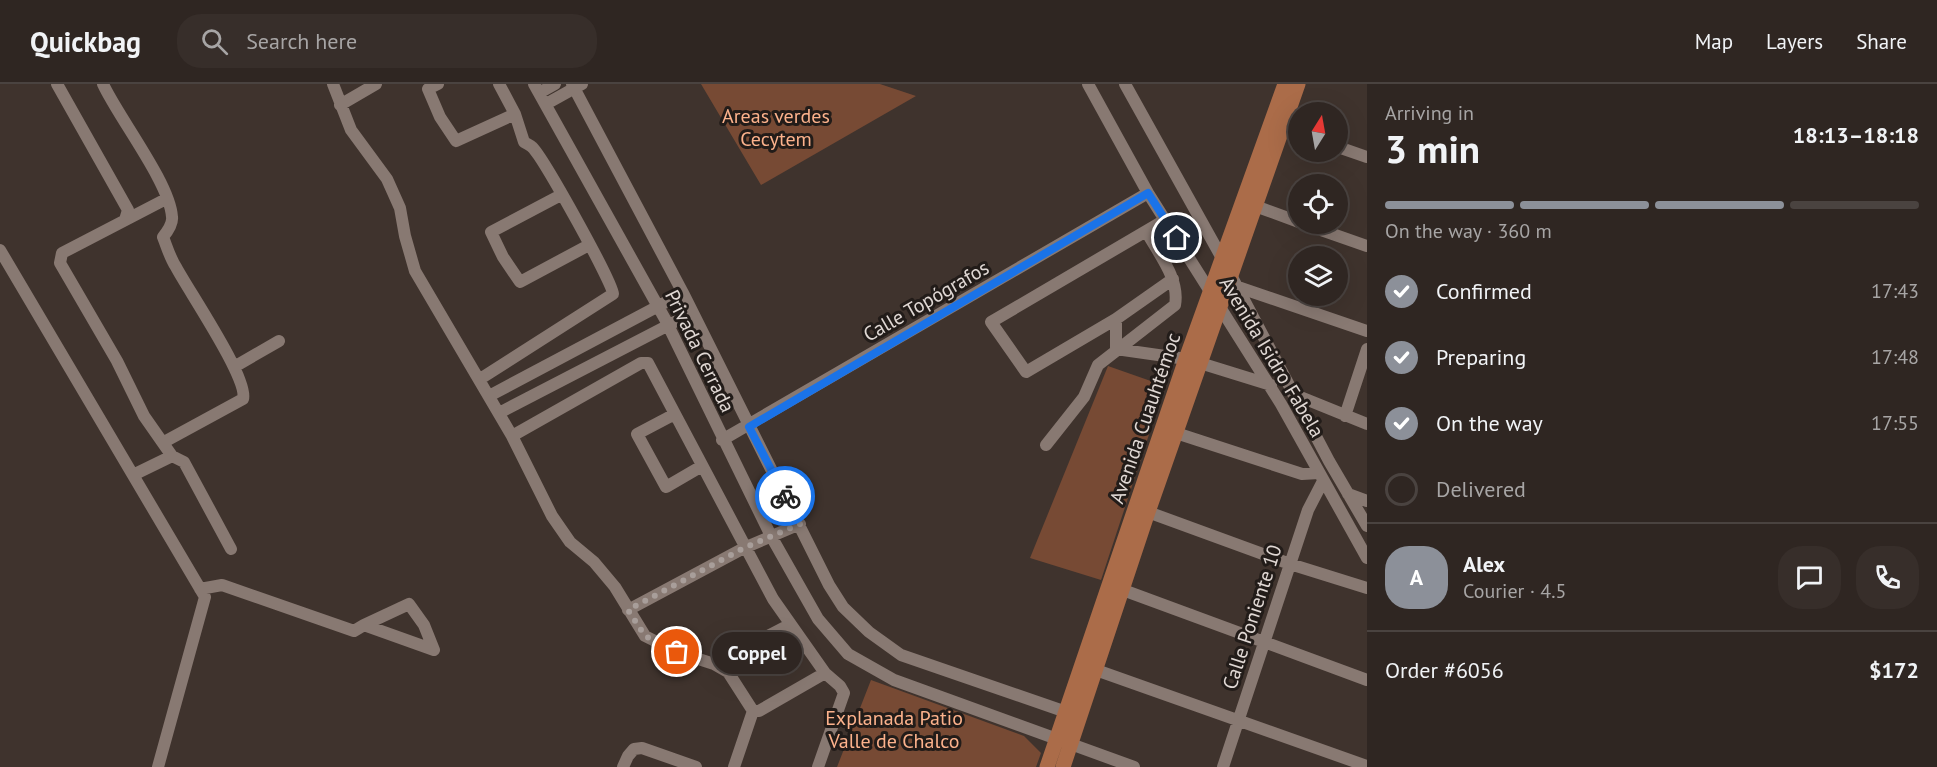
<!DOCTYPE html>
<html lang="en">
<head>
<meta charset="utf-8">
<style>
  body { margin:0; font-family:"PT Sans",sans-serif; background:#372e2a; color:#f1f3f6; height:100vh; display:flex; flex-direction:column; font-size:22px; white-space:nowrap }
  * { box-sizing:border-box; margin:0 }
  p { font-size:20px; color:#a7a5a5 }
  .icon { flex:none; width:33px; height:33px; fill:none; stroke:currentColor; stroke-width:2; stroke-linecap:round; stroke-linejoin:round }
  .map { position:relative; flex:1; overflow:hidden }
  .panel { display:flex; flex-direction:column; background:#2f2622; width:570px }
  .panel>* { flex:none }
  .needle { width:39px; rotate:11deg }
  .controls { position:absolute; left:1288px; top:18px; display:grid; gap:12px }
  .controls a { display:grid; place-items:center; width:60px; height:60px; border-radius:50%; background:#2f2622; box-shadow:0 6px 24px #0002,0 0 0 2px #4a4340; font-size:30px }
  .pin { position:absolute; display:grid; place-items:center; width:51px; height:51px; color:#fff; margin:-26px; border:3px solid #fff; border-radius:50%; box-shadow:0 2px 6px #0007 }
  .courier { position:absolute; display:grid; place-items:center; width:60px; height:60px; margin:-30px; border:4px solid #1a73e8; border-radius:50%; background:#fff; color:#222; box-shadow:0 2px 8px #0007 }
  .bubble { position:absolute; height:42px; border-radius:21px; background:#2f2622; box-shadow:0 6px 24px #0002,0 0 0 2px #4a4340; font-size:20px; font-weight:700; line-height:42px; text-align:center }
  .headline em { font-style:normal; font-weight:700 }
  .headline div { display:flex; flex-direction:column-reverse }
  .headline { display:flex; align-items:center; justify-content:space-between; height:102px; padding:0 18px }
  h1 { font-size:39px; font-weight:700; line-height:45px }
  .bar { display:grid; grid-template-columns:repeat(4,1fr); gap:9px 6px; align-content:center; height:72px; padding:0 18px }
  .bar i { height:8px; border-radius:4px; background:#4a4340 }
  .bar .on { background:#8c9099 }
  .bar p { grid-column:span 4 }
  .line { display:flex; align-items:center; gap:15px; padding:0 18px; border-top:2px solid #4a4340 }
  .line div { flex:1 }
  .round { display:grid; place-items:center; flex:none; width:63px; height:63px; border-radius:24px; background:#372e2a }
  ol { padding:0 18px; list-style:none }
  li { display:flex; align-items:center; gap:18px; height:66px }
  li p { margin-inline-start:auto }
  li .icon { padding:6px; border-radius:50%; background:#8c9099; color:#fff; stroke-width:4 }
  li:last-child { color:#a7a5a5 }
  li i { width:33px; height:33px; border:3px solid #4a4340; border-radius:50% }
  header { display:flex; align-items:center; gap:36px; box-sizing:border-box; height:84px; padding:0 30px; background:#2f2622; border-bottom:2px solid #4a4340 }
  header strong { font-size:28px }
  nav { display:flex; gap:33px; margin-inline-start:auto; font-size:21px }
  .search { width:420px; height:54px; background:#372e2a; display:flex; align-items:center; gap:15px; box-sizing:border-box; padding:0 21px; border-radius:24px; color:#a7a5a5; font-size:22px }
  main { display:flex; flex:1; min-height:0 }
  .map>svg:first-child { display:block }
  .green { fill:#774a34 }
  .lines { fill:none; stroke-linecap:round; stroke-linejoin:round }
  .minor { stroke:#887972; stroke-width:12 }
  .major { stroke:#ab6c49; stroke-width:15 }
  .done { stroke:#a89e9a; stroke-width:6; stroke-dasharray:0 10.8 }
  .route { stroke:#1a73e8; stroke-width:8 }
  .labels { text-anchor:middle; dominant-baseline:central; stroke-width:6; stroke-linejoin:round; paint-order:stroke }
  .park-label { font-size:20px; fill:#fcb28c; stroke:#221c19 }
  .street-label { font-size:20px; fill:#e0d8d4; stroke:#221c19 }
</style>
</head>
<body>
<header>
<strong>Quickbag</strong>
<div class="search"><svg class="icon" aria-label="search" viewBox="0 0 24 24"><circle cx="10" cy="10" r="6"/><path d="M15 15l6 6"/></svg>Search here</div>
<nav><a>Map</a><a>Layers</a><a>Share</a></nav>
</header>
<main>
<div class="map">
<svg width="1367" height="683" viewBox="0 0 1367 683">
  <rect width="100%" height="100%" fill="#3f332d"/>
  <path class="green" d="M 701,0 L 880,0 L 916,12 L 761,101 Z
    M 1108,282 L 1165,302 L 1101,496 L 1030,474 Z
    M 871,596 L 1024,652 L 1041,669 L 1036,683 L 837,683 Z"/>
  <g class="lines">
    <path class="minor" d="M 57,0 L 128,126 L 125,136
      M 103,0 C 118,33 170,99 172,133 C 173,140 167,148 163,153 C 167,163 170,174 176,183 C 188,206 249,295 243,315 L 164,358
      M 333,0 L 351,46 L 387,95 L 400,124 L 405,152 L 415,187 L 512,352 L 552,432 L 570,458 L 594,478 L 615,503 L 645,552 L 677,568 L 714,580 L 728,588 L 753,627 L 734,683
      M 438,0 L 428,5 L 440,33 L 456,57 L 515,30
      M 534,0 L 665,235 L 771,452 L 818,535 L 848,570 L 894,596 L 1134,683
      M 572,0 L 683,209 L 829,501 L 843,523 L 869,548 L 901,571 L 1072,630
      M 1088,0 L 1148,109 L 1281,320 L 1367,474
      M 1125,0 L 1223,176 L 1329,377 L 1367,442
      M 539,9 L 555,0
      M 546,20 L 582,0
      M 340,21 L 376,0
      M 1282,44 L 1299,50
      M 1338,63 L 1367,73
      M 561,111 L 491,148 L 503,173 L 520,198 L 589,161
      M 166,115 L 62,169 L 60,179 L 117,277 L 144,332 L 172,372
      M 1255,122 L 1299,138
      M 1304,140 L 1367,162
      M 0,166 L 205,513 L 158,683
      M 1235,202 L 1367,247
      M 1116,235 L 1026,288 L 991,238 L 1165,136
      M 1116,265 L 1116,235 L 1173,195
      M 1116,265 L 1186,275
      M 1200,279 L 1271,301
      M 234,283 L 279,257
      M 480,295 L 613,210 C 613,199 543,73 532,63 C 530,61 527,60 524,58 L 515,30 L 499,0
      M 1293,310 L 1367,340
      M 489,312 L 683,209
      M 499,329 L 692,229
      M 673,331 L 637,350 L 666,403 L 702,382
      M 1345,332 L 1367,265
      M 1176,349 L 1302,390 L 1319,389
      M 512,352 L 641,279 L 648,279 L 773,515 L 825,589 L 840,602 L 844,609 L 818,683
      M 722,356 L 1148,109
      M 1046,361 L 1084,313 L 1098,281 L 1175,221 C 1180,195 1158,169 1146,147
      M 133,391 L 172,372 L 184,378 L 231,465
      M 1348,410 L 1367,417
      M 1148,428 L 1290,480 L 1367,504
      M 200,505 L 222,501 L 354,547 L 364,541 L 434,566
      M 1123,506 L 1367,596
      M 628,526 L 744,464 L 800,440
      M 364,541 L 409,520 L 424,541 L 434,566
      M 714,580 L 789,541
      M 1096,586 L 1367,682
      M 753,627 L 759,627 L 825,589
      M 623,683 L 628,672 L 634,665 L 642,664 L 696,683
      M 1223,683 L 1308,426 L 1323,397"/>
    <path class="major" d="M 1047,683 L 1186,275 L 1285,0
      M 1063,683 L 1148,428 L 1298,0"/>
  </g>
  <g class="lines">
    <path class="done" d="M 677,568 L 645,552 L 628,526 L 744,464 L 800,440 L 785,412"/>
    <path class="route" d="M 785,412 L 749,343 L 1148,109 L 1177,154"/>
  </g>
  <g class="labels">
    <g class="park-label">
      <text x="776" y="32">Areas verdes<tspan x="776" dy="23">Cecytem</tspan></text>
      <text x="894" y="634">Explanada Patio<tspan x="894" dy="23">Valle de Chalco</tspan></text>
    </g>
    <g class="street-label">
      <text transform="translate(926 217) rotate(-30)">Calle Topógrafos</text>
      <text transform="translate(700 267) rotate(64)">Privada Cerrada</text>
      <text transform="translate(1272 273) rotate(59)">Avenida Isidro Fabela</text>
      <text transform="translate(1145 334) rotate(-71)">Avenida Cuauhtémoc</text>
      <text transform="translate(1252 533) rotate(-72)">Calle Poniente 10</text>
    </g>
  </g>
</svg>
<div class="controls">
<a><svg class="needle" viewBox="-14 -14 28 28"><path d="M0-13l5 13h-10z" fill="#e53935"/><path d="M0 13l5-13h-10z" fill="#a7a5a5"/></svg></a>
<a><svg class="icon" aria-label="locate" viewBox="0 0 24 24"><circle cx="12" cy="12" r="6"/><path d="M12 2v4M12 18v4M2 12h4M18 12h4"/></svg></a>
<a><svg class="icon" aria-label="layers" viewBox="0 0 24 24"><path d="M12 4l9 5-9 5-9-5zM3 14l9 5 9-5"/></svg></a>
</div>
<div class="pin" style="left:677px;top:568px;background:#ea580c"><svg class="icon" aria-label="bag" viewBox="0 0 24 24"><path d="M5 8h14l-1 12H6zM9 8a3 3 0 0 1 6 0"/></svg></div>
<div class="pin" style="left:1177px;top:154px;background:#1f2937"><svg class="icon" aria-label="home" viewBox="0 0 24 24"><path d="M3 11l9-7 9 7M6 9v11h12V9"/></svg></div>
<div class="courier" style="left:785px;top:412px"><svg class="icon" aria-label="bike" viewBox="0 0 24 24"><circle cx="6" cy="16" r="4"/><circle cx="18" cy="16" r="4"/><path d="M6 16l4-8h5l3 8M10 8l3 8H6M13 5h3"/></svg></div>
<div class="bubble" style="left:712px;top:548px;width:90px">Coppel</div>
</div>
<section class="panel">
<div class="headline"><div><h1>3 min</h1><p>Arriving in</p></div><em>18:13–18:18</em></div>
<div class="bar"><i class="on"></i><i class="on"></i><i class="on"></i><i></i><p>On the way · 360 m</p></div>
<ol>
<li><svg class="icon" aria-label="check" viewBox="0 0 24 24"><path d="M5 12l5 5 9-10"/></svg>Confirmed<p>17:43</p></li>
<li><svg class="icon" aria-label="check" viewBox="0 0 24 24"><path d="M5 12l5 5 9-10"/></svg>Preparing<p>17:48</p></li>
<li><svg class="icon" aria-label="check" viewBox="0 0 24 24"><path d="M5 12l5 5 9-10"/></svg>On the way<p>17:55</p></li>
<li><i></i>Delivered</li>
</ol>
<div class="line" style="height:108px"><b class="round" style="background:#8c9099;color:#fff">A</b><div><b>Alex</b><p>Courier · 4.5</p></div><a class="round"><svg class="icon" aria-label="chat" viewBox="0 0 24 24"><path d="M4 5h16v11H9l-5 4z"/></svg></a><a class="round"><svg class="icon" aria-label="phone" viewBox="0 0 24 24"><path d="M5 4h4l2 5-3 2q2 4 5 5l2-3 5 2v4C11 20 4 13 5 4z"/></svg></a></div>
<div class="line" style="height:78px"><div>Order #6056</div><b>$172</b></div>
</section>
</main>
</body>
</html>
